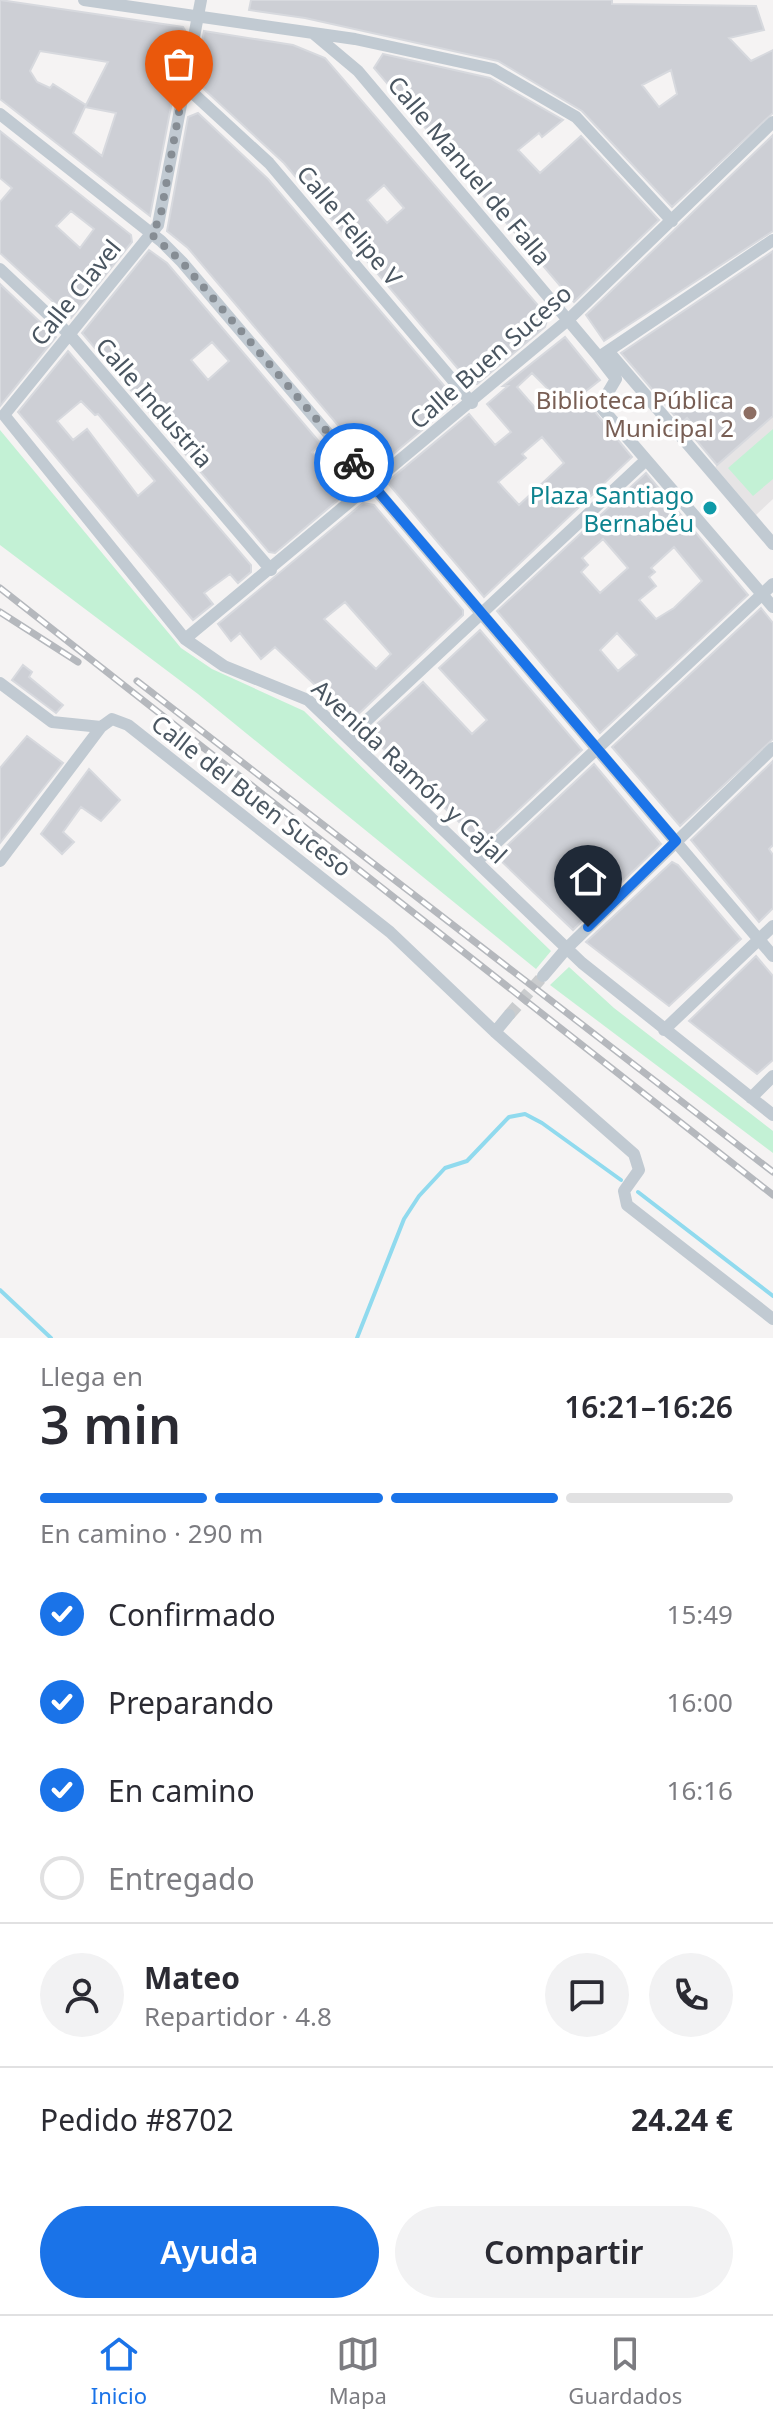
<!DOCTYPE html>
<html lang="es">
<head>
<meta charset="utf-8">
<style>
  body { margin:0; font-family:"Noto Sans",sans-serif; background:#f2f2f3; color:#2b2b33; height:100vh; display:flex; flex-direction:column; font-size:30px; white-space:nowrap }
  * { box-sizing:border-box; margin:0 }
  p { font-size:26px; color:#7c7c81 }
  .icon { flex:none; width:44px; height:44px; fill:none; stroke:currentColor; stroke-width:2; stroke-linecap:round; stroke-linejoin:round }
  .map { position:relative; height:1338px; overflow:hidden }
  .side { display:flex; flex-direction:column; background:#fff; flex:1 }
  .side>* { flex:none }
  .pin { position:absolute; display:grid; place-items:center; width:68px; height:68px; color:#fff; margin:-82px -34px; border-radius:50% 50% 50% 0; rotate:-45deg; box-shadow:0 0 8px #0007 }
  .pin .icon { rotate:45deg }
  .courier { position:absolute; display:grid; place-items:center; width:80px; height:80px; margin:-40px; border:6px solid #1a73e8; border-radius:50%; background:#fff; color:#222; box-shadow:0 2px 10px #0007 }
  .summary em { font-style:normal; font-weight:600 }
  .summary div { display:flex; flex-direction:column-reverse }
  .summary { display:flex; align-items:center; justify-content:space-between; height:136px; padding:0 40px }
  h1 { font-size:52px; font-weight:600; line-height:60px }
  .bar { display:grid; grid-template-columns:repeat(4,1fr); gap:12px 8px; align-content:center; height:96px; padding:0 40px }
  .bar i { height:10px; border-radius:6px; background:#e1e1e2 }
  .bar .active { background:#1a73e8 }
  .bar p { grid-column:span 4 }
  .line { display:flex; align-items:center; gap:20px; padding:0 40px; border-top:2px solid #e1e1e2 }
  .line div { flex:1 }
  .round { display:grid; place-items:center; flex:none; width:84px; height:84px; border-radius:42px; background:#f2f2f3 }
  ol { padding:0 40px; list-style:none }
  li { display:flex; align-items:center; gap:24px; height:88px }
  li p { margin-inline-start:auto }
  li .icon { padding:8px; border-radius:50%; background:#1a73e8; color:#fff; stroke-width:4 }
  li:last-child { color:#7c7c81 }
  li i { width:44px; height:44px; border:4px solid #e1e1e2; border-radius:50% }
  .action { display:flex; gap:16px; margin-top:auto; padding:16px 40px }
  .action a { flex:1; height:92px; border-radius:48px; background:#1a73e8; color:#fff; font-size:32px; font-weight:600; line-height:92px; text-align:center }
  .action a+a { background:#f2f2f3; color:#2b2b33 }
  .dock { display:flex; justify-content:space-around; align-items:center; height:112px; border-top:2px solid #e1e1e2; background:#fff; font-size:22px; color:#7c7c81 }
  .dock a { display:grid; justify-items:center; gap:4px }
  .dock .active { color:#1a73e8 }
  .map>svg:first-child { display:block }
  .education { fill:#e6e4e5 }
  .green { fill:#c3f1d5 }
  .lines { fill:none; stroke-linecap:round; stroke-linejoin:round }
  .stream { stroke:#90daee; stroke-width:4 }
  .building { fill:#cdcfd5; stroke:#d7d9de; stroke-width:2; fill-rule:evenodd }
  .street-tunnel { stroke:#caccce; stroke-width:12; stroke-dasharray:12 6; stroke-linecap:butt }
  .street { stroke:#c1cad2; stroke-width:12 }
  .rail-casing { stroke:#b5b8bd; stroke-width:7 }
  .rail { stroke:#fff; stroke-width:4; stroke-dasharray:12; stroke-linecap:butt }
  .done { stroke:#868d94; stroke-width:8; stroke-dasharray:0 14.4 }
  .route { stroke:#1a73e8; stroke-width:10 }
  .education-dot { fill:#8d6e63; stroke:#fff; stroke-width:3 }
  .culture-dot { fill:#0f9aa8; stroke:#fff; stroke-width:3 }
  .labels { text-anchor:middle; dominant-baseline:central; stroke-width:7; stroke-linejoin:round; paint-order:stroke }
  .street-label { font-size:24px; fill:#4a5661; stroke:#fff }
  .education-label { font-size:24px; fill:#785e54; stroke:#fff; text-anchor:end }
  .culture-label { font-size:24px; fill:#0d838f; stroke:#fff; text-anchor:end }
</style>
</head>
<body>
<div class="map">
<svg width="773" height="1338" viewBox="0 0 773 1338">
  <rect width="100%" height="100%" fill="#f5f3f3"/>
  <path class="education" d="M 773,416 L 773,499 L 756,515 L 715,467 Z"/>
  <path class="green" d="M 773,429 L 773,479 L 753,496 L 728,468 Z
    M 0,430 L 181,648 L 212,669 L 304,711 L 551,951 L 536,969 L 198,694 L 0,545 Z
    M 569,967 L 614,1008 L 773,1131 L 773,1153 L 550,985 Z"/>
  <g class="lines">
    <path class="stream" d="M 638,1192 L 773,1296
      M 0,1290 L 51,1338
      M 357,1338 L 404,1219 L 419,1196 L 445,1168 L 467,1161 L 509,1117 L 525,1114 L 542,1123 L 621,1180"/>
  </g>
  <path class="building" d="M 0,0 L 183,27 L 186,32 L 178,73 L 168,84 L 174,91 L 150,216 L 0,99 ZM 40,51 L 108,62 L 86,105 L 53,84 L 50,88 L 37,82 L 30,71 ZM 85,107 L 116,113 L 102,156 L 73,133 Z
    M 251,0 L 612,0 L 612,4 L 756,6 L 764,30 L 729,38 L 751,61 L 773,50 L 773,113 L 672,207 L 582,111 L 498,61 L 305,18 L 249,10 ZM 671,70 L 677,94 L 659,107 L 642,85 Z
    M 204,31 L 293,45 L 325,58 L 548,317 L 545,327 L 477,384 L 471,384 L 284,163 L 195,81 ZM 384,185 L 404,208 L 387,223 L 367,200 Z
    M 383,54 L 490,78 L 563,120 L 542,137 L 539,133 L 518,150 L 540,173 L 581,136 L 659,220 L 574,302 L 374,68 Z
    M 198,113 L 268,179 L 457,401 L 375,469 L 188,248 L 167,231 L 188,117 Z
    M 0,131 L 131,235 L 132,242 L 71,318 L 0,253 L 0,202 L 12,188 L 0,178 ZM 71,211 L 94,229 L 80,248 L 56,226 Z
    M 773,135 L 773,231 L 604,341 L 586,315 Z
    M 149,250 L 167,263 L 321,444 L 312,452 L 328,472 L 338,464 L 356,485 L 275,553 L 269,552 L 82,333 ZM 212,342 L 229,361 L 208,380 L 191,360 Z
    M 773,251 L 773,416 L 717,465 L 696,440 L 702,435 L 687,418 L 681,423 L 621,353 Z
    M 0,284 L 56,337 L 0,406 Z
    M 565,337 L 600,380 L 581,395 L 632,457 L 484,597 L 387,482 L 469,414 L 495,445 L 511,432 L 487,404 L 508,386 L 503,386 ZM 532,373 L 554,395 L 537,410 L 517,387 ZM 542,437 L 564,463 L 519,505 L 498,482 L 526,458 L 522,454 Z
    M 68,351 L 251,565 L 251,572 L 238,583 L 230,574 L 204,593 L 213,604 L 193,620 L 18,412 ZM 81,401 L 95,415 L 98,414 L 155,481 L 138,496 L 87,429 L 73,440 L 57,421 Z
    M 646,473 L 748,595 L 600,733 L 497,611 ZM 603,539 L 628,568 L 600,593 L 581,572 L 588,565 L 582,558 ZM 674,547 L 702,581 L 674,608 L 656,619 L 639,600 L 656,586 L 649,577 L 655,572 L 651,568 ZM 617,633 L 637,655 L 618,671 L 600,650 Z
    M 363,503 L 374,505 L 463,610 L 463,615 L 352,720 L 275,647 L 261,659 L 240,633 L 231,641 L 218,624 ZM 345,602 L 391,654 L 376,669 L 324,619 Z
    M 761,608 L 773,623 L 773,739 L 680,826 L 612,747 Z
    M 480,630 L 582,750 L 482,844 L 367,733 L 423,682 L 472,734 L 487,720 L 439,668 Z
    M 23,665 L 32,672 L 29,677 L 63,705 L 56,713 L 12,680 Z
    M 27,736 L 63,763 L 0,843 L 0,768 Z
    M 773,761 L 773,845 L 769,849 L 773,855 L 773,908 L 759,922 L 691,840 Z
    M 594,764 L 661,844 L 573,930 L 496,856 Z
    M 89,769 L 120,800 L 101,821 L 81,807 L 63,832 L 74,842 L 62,854 L 41,834 Z
    M 672,862 L 678,865 L 741,939 L 669,1006 L 586,942 Z
    M 756,956 L 773,976 L 773,1060 L 757,1074 L 689,1021 Z"/>
  <g class="lines">
    <path class="street-tunnel" d="M 509,1015 L 543,976"/>
    <path class="street" d="M 84,0 L 355,39 L 493,69 L 576,117 L 672,221
      M 201,0 L 158,225 L 4,415 L 185,639 L 224,666 L 308,700 L 582,963 L 773,1115
      M 314,34 L 358,71 L 599,357 L 616,379 L 600,406 L 773,607
      M 184,85 L 269,163 L 472,403
      M 0,114 L 161,241 L 182,262 L 773,956
      M 0,269 L 69,334 L 271,570
      M 608,351 L 773,544
      M 602,355 L 773,240
      M 185,639 L 568,320 L 773,122
      M 0,683 L 52,722 L 101,727
      M 348,738 L 646,460
      M 0,861 L 101,727 L 112,719 L 128,725 L 390,932 L 495,1032 L 634,1154 L 639,1170 L 624,1191 L 627,1205 L 773,1319
      M 477,861 L 773,584
      M 543,976 L 566,949 L 773,748
      M 664,1030 L 773,926
      M 495,1032 L 509,1015
      M 751,1098 L 773,1076"/>
    <g class="rail-casing">
      <path id="rail" d="M 0,588 L 773,1195
        M 0,612 L 78,662
        M 137,681 L 773,1172"/>
    </g>
    <use href="#rail" class="rail"/>
  </g>
  <g class="lines">
    <path class="done" d="M 179,112 L 160,219 L 151,234 L 182,262 L 354,463"/>
    <path class="route" d="M 354,463 L 676,841 L 588,927"/>
  </g>
  <circle class="education-dot" cx="750" cy="413" r="8"/>
  <circle class="culture-dot" cx="710" cy="508" r="8"/>
  <g class="labels">
    <g class="street-label">
      <text transform="translate(470 170) rotate(50)">Calle Manuel de Falla</text>
      <text transform="translate(350 225) rotate(50)">Calle Felipe V</text>
      <text transform="translate(75 292) rotate(-51)">Calle Clavel</text>
      <text transform="translate(490 356) rotate(-41)">Calle Buen Suceso</text>
      <text transform="translate(155 402) rotate(49)">Calle Industria</text>
      <text transform="translate(410 771) rotate(43)">Avenida Ramón y Cajal</text>
      <text transform="translate(252 795) rotate(38)">Calle del Buen Suceso</text>
    </g>
    <g class="education-label">
      <text x="734" y="399">Biblioteca Pública<tspan x="734" dy="28">Municipal 2</tspan></text>
    </g>
    <g class="culture-label">
      <text x="694" y="494">Plaza Santiago<tspan x="694" dy="28">Bernabéu</tspan></text>
    </g>
  </g>
</svg>
<div class="pin" style="left:179px;top:112px;background:#ea580c"><svg class="icon" aria-label="bag" viewBox="0 0 24 24"><path d="M5 8h14l-1 12H6zM9 8a3 3 0 0 1 6 0"/></svg></div>
<div class="pin" style="left:588px;top:927px;background:#1f2937"><svg class="icon" aria-label="home" viewBox="0 0 24 24"><path d="M3 11l9-7 9 7M6 9v11h12V9"/></svg></div>
<div class="courier" style="left:354px;top:463px"><svg class="icon" aria-label="bike" viewBox="0 0 24 24"><circle cx="6" cy="16" r="4"/><circle cx="18" cy="16" r="4"/><path d="M6 16l4-8h5l3 8M10 8l3 8H6M13 5h3"/></svg></div>
</div>
<section class="side">
<div class="summary"><div><h1>3 min</h1><p>Llega en</p></div><em>16:21–16:26</em></div>
<div class="bar"><i class="active"></i><i class="active"></i><i class="active"></i><i></i><p>En camino · 290 m</p></div>
<ol>
<li><svg class="icon" aria-label="check" viewBox="0 0 24 24"><path d="M5 12l5 5 9-10"/></svg>Confirmado<p>15:49</p></li>
<li><svg class="icon" aria-label="check" viewBox="0 0 24 24"><path d="M5 12l5 5 9-10"/></svg>Preparando<p>16:00</p></li>
<li><svg class="icon" aria-label="check" viewBox="0 0 24 24"><path d="M5 12l5 5 9-10"/></svg>En camino<p>16:16</p></li>
<li><i></i>Entregado</li>
</ol>
<div class="line" style="height:144px"><a class="round"><svg class="icon" aria-label="person" viewBox="0 0 24 24"><circle cx="12" cy="8" r="4"/><path d="M4 21q1-7 8-7t8 7"/></svg></a><div><b>Mateo</b><p>Repartidor · 4.8</p></div><a class="round"><svg class="icon" aria-label="chat" viewBox="0 0 24 24"><path d="M4 5h16v11H9l-5 4z"/></svg></a><a class="round"><svg class="icon" aria-label="phone" viewBox="0 0 24 24"><path d="M5 4h4l2 5-3 2q2 4 5 5l2-3 5 2v4C11 20 4 13 5 4z"/></svg></a></div>
<div class="line" style="height:104px"><div>Pedido #8702</div><b>24.24 €</b></div>
<div class="action"><a>Ayuda</a><a>Compartir</a></div>
</section>
<nav class="dock">
<a class="active"><svg class="icon" aria-label="home" viewBox="0 0 24 24"><path d="M3 11l9-7 9 7M6 9v11h12V9"/></svg>Inicio</a>
<a><svg class="icon" aria-label="map" viewBox="0 0 24 24"><path d="M3 6l6-2 6 2 6-2v14l-6 2-6-2-6 2zM9 4v14M15 6v14"/></svg>Mapa</a>
<a><svg class="icon" aria-label="saved" viewBox="0 0 24 24"><path d="M7 4h10v16l-5-4-5 4z"/></svg>Guardados</a>
</nav>
</body>
</html>
